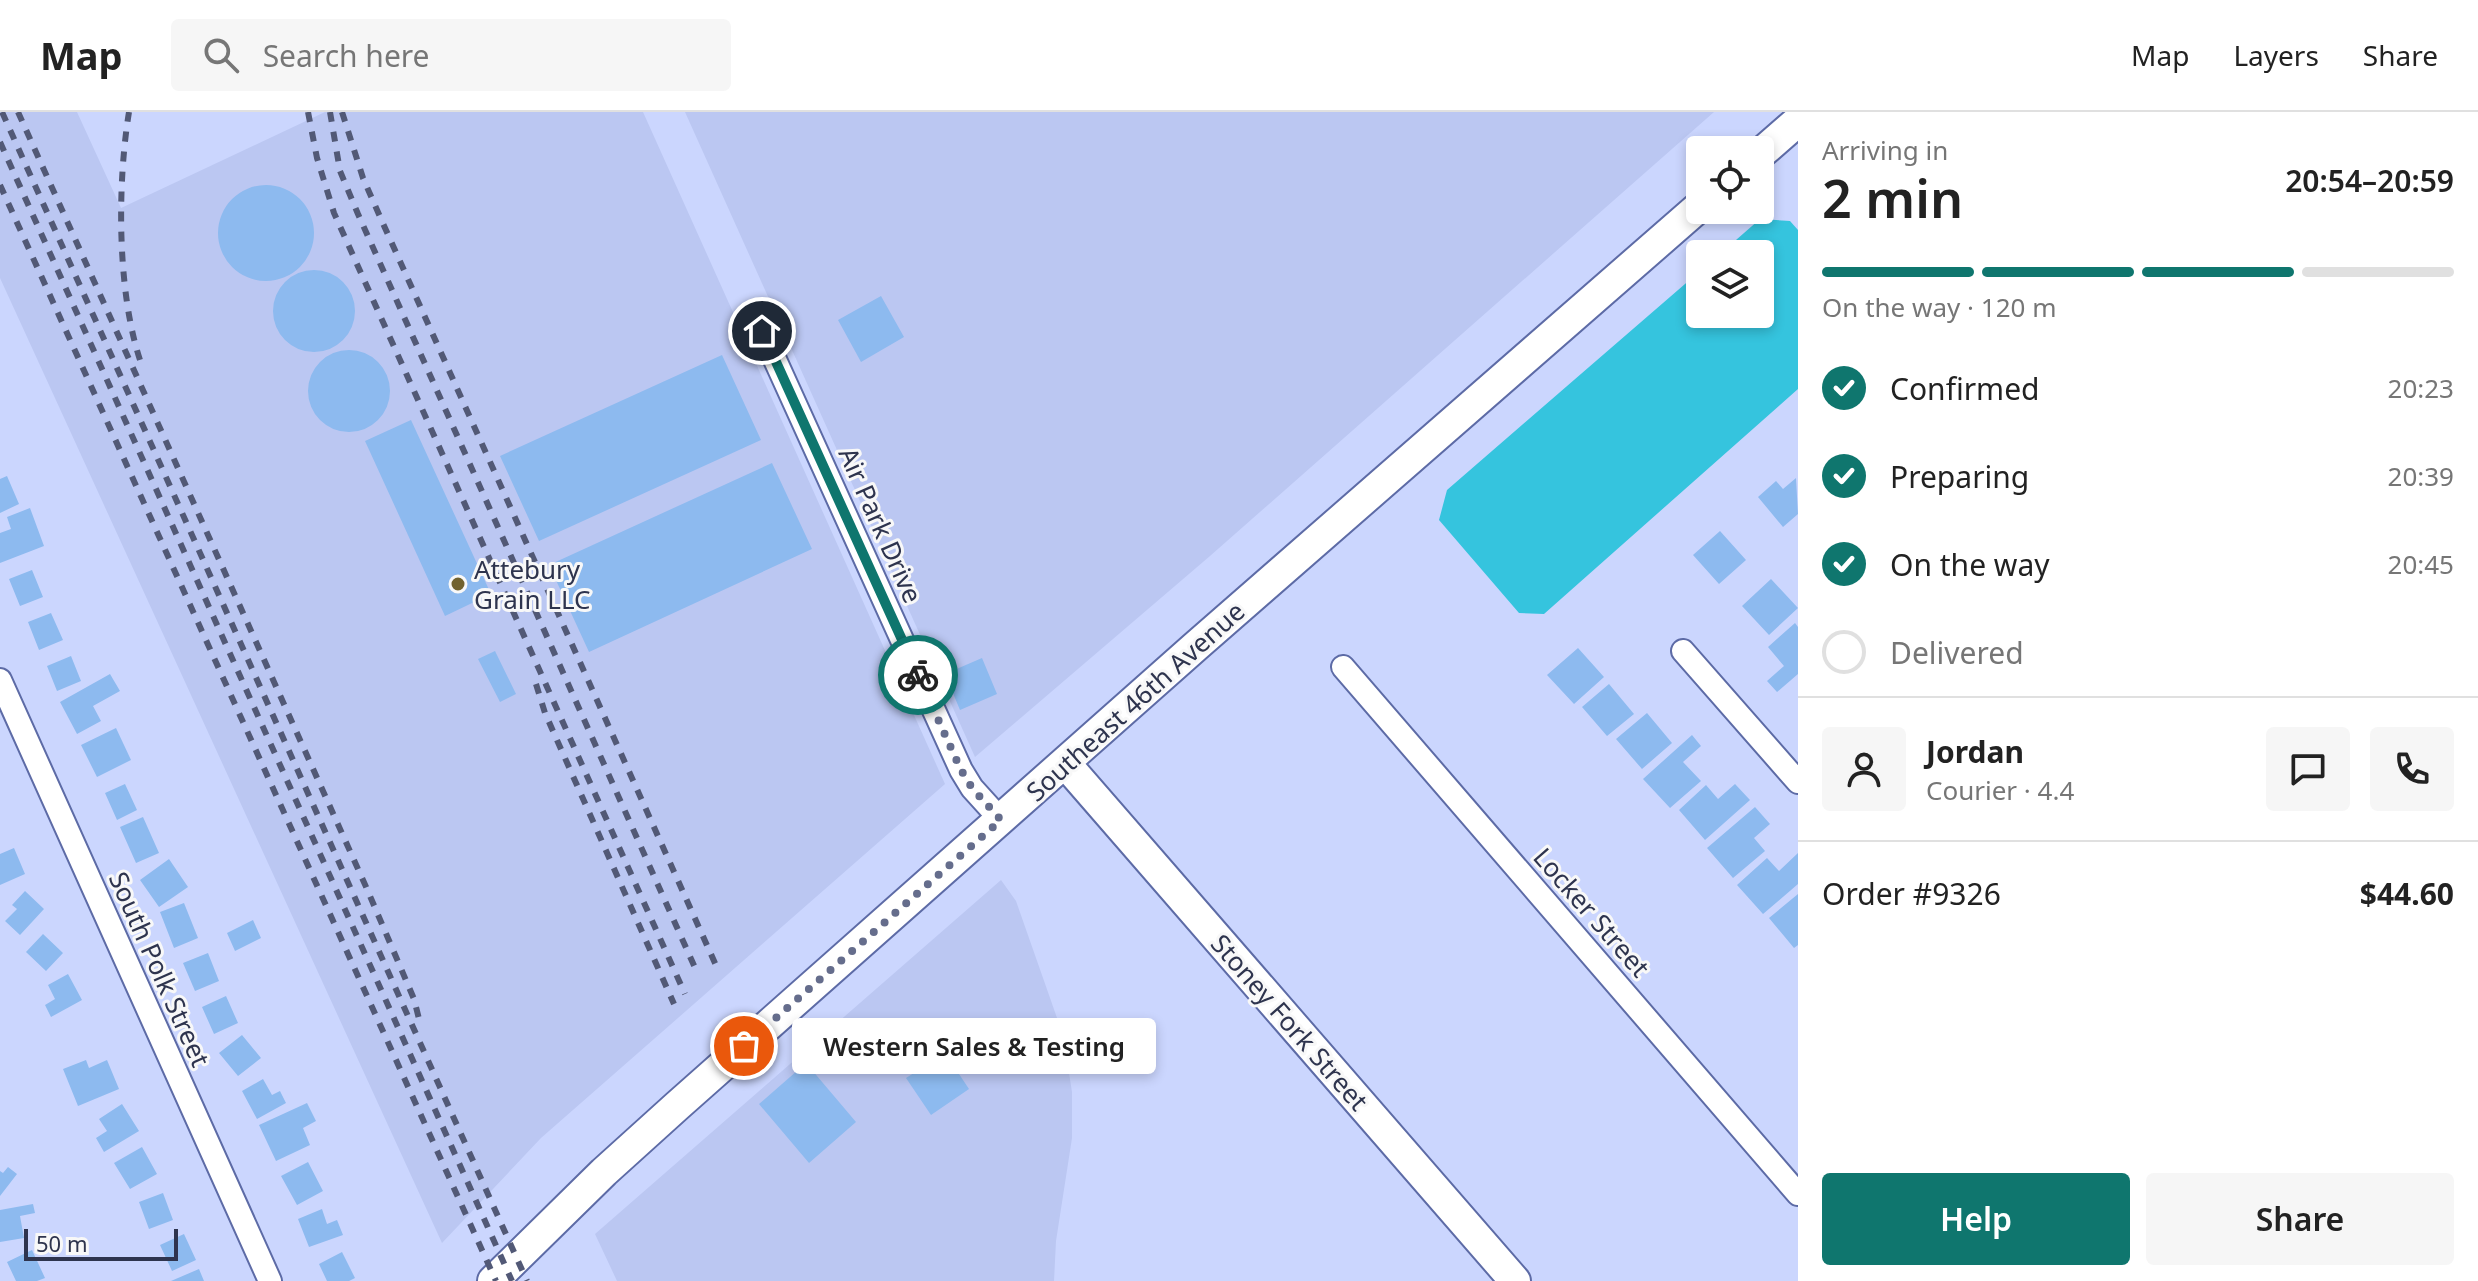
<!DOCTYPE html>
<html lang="en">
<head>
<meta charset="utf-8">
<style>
  body { margin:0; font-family:"Noto Sans",sans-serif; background:#f6f6f6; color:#222; height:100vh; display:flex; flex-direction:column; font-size:30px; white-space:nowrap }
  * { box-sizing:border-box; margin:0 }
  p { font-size:26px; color:#767676 }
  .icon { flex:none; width:44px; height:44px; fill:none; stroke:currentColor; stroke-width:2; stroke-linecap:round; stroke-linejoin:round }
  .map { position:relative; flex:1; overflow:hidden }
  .panel { display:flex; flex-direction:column; background:#fff; width:680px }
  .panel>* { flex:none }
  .tools { position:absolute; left:1686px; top:24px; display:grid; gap:16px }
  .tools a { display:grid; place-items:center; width:88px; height:88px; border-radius:8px; background:#fff; box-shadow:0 4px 12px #0003; font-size:40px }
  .scale { position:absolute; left:24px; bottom:20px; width:154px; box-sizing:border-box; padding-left:8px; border:4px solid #2e344e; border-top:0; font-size:22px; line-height:28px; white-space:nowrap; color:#2e344e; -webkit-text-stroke:6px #f8f8f8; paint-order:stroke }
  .pin { position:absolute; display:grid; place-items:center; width:68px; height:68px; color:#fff; margin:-34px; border:4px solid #fff; border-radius:50%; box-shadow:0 2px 8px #0007 }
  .courier { position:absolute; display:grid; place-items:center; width:80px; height:80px; margin:-40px; border:6px solid #0f766e; border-radius:50%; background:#fff; color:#222; box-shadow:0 2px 10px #0007 }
  .bubble { position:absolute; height:56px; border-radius:8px; background:#fff; box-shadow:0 4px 12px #0003; font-size:26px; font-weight:600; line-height:56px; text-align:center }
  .overview em { font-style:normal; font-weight:600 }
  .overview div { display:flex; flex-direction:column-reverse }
  .overview { display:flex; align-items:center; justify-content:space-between; height:136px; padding:0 24px }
  h1 { font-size:52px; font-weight:600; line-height:60px }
  .bar { display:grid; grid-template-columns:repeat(4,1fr); gap:12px 8px; align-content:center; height:96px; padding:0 24px }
  .bar i { height:10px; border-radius:6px; background:#e0e0e0 }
  .bar .selected { background:#0f766e }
  .bar p { grid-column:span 4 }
  .line { display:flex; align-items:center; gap:20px; padding:0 24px; border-top:2px solid #e0e0e0 }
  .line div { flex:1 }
  .round { display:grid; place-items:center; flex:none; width:84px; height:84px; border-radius:8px; background:#f6f6f6 }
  ol { padding:0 24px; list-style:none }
  li { display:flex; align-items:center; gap:24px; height:88px }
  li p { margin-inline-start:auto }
  li .icon { padding:8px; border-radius:50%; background:#0f766e; color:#fff; stroke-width:4 }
  li:last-child { color:#767676 }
  li i { width:44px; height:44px; border:4px solid #e0e0e0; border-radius:50% }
  .button { display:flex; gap:16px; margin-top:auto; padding:16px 24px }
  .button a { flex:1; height:92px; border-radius:8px; background:#0f766e; color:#fff; font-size:32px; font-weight:600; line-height:92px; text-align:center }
  .button a+a { background:#f6f6f6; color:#222 }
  header { display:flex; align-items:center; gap:48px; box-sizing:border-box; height:112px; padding:0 40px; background:#fff; border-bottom:2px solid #e0e0e0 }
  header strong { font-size:38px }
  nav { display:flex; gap:44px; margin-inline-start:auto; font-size:28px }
  .search { width:560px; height:72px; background:#f6f6f6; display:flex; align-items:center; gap:20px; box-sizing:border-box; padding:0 28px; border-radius:8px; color:#767676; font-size:30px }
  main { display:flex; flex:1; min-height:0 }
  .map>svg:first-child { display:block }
  .built { fill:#bbc7f2 }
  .water { fill:#35c4de }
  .building { fill:#8dbaef }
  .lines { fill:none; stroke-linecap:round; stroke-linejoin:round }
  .street-casing { stroke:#5d6ba6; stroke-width:26 }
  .secondary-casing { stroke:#5d6ba6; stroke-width:34 }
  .street { stroke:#fff; stroke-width:22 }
  .secondary { stroke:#fff; stroke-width:30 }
  .rail { stroke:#525976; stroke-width:6; stroke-dasharray:10 10; stroke-linecap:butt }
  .done { stroke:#656d8c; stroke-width:8; stroke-dasharray:0 14.4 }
  .route { stroke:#0f766e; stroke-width:10 }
  .poi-dot { fill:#71622f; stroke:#f8f8f8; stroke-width:3 }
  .labels { text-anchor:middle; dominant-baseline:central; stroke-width:6; stroke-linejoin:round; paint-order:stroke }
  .street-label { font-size:26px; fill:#2e344e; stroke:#f8f8f8 }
  .poi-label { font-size:26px; fill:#2e344e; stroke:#f8f8f8; text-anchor:start }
</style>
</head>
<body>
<header>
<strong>Map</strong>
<div class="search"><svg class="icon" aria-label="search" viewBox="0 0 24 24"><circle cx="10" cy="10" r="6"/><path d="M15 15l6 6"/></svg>Search here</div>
<nav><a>Map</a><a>Layers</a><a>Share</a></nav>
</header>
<main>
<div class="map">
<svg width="1798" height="1169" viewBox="0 0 1798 1169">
  <rect width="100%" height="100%" fill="#cbd6fe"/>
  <path class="built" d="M 0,0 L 77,0 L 121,96 L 325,0 L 643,0 L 945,672 L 541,1026 L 442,1131 L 0,166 Z
    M 685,0 L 1714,0 L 1210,444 L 975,645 Z
    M 1001,768 L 1016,789 L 1063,923 L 1072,980 L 1072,1026 L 1056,1129 L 1054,1169 L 617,1169 L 595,1122 Z"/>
  <path class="water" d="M 1760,107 L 1790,109 L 1798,118 L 1798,277 L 1544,502 L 1519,501 L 1439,408 L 1447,378 L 1700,159 L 1700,202 L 1760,202 L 1760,142 L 1720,142 Z"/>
  <path class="building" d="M218 121a48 48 0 1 1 96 0a48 48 0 1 1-96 0Z
    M273 199a41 41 0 1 1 82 0a41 41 0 1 1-82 0Z
    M 881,184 L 904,225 L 861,250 L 838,208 Z
    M308 279a41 41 0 1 1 82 0a41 41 0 1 1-82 0Z
    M 722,243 L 761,328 L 539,429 L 500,344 Z
    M 411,308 L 491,482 L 445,504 L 365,329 Z
    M 772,351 L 812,437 L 589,540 L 549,453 Z
    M 7,364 L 19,392 L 0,401 L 0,367 Z
    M 1796,366 L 1798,402 L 1783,415 L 1758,385 L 1776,369 L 1783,377 Z
    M 30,396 L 44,434 L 0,451 L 0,421 L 11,417 L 7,405 Z
    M 1720,419 L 1746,448 L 1719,472 L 1693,443 Z
    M 32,458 L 43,485 L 20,494 L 9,467 Z
    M 1771,467 L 1798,496 L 1769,523 L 1742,494 Z
    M 51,501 L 63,528 L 39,538 L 28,510 Z
    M 1795,511 L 1798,515 L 1798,562 L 1777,580 L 1767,569 L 1784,554 L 1768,535 Z
    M 1578,536 L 1604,565 L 1574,592 L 1547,563 Z
    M 495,539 L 516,582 L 500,590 L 478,547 Z
    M 71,544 L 81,569 L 57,579 L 47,554 Z
    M 982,546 L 997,582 L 960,598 L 945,562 Z
    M 110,562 L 120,579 L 93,594 L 101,609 L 77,622 L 60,590 Z
    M 1609,572 L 1634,602 L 1607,624 L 1582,595 Z
    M 1647,601 L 1672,631 L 1642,657 L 1616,627 Z
    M 116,616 L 131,648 L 97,665 L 81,633 Z
    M 1692,623 L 1701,634 L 1683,650 L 1701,669 L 1670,696 L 1643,667 Z
    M 125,672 L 137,698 L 117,708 L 105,681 Z
    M 1735,672 L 1750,688 L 1705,728 L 1679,698 L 1706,673 L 1718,687 Z
    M 1755,695 L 1770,712 L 1754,726 L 1765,739 L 1733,766 L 1707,736 Z
    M 143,705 L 159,741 L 136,751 L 120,715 Z
    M 14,736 L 25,762 L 0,773 L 0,742 Z
    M 1798,741 L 1798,772 L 1763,802 L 1737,773 L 1767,746 L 1779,759 Z
    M 169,747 L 188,775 L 159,795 L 140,768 Z
    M 25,779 L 44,797 L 20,823 L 5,809 L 17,797 L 12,793 Z
    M 1798,782 L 1798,833 L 1794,836 L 1769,806 Z
    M 184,791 L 198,826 L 174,836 L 160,800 Z
    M 253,808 L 261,826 L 235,839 L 227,821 Z
    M 43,822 L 63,841 L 46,859 L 26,840 Z
    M 208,841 L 219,869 L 195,879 L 183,851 Z
    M 68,862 L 82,888 L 51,905 L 45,893 L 55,887 L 48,873 Z
    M 226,884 L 238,911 L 214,922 L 202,895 Z
    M 242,923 L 261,946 L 238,964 L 219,941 Z
    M 945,941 L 969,977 L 931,1003 L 906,966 Z
    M 86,948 L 89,956 L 107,948 L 119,977 L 78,994 L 63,957 Z
    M 806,951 L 856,1010 L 809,1051 L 759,992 Z
    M 263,967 L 272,983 L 280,979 L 286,991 L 257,1007 L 242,979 Z
    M 307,991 L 316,1009 L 303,1016 L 310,1033 L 276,1049 L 259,1013 Z
    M 122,992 L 139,1019 L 104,1040 L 96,1026 L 107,1019 L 99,1007 Z
    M 142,1035 L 157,1062 L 130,1077 L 114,1051 Z
    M 308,1050 L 323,1079 L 297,1093 L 281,1064 Z
    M 8,1055 L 17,1062 L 0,1084 L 0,1059 L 3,1061 Z
    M 163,1081 L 173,1108 L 149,1117 L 139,1090 Z
    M 33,1092 L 35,1101 L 20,1104 L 24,1126 L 0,1130 L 0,1098 Z
    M 322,1097 L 327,1112 L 337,1108 L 343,1123 L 309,1135 L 298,1107 Z
    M 184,1122 L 196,1148 L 172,1159 L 160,1133 Z
    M 32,1138 L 45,1166 L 37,1169 L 16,1169 L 7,1150 Z
    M 342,1140 L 355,1166 L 349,1169 L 327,1169 L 319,1152 Z
    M 199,1157 L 204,1169 L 171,1169 Z"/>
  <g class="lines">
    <g class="street-casing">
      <path id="street" d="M 762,219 L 961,658 L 972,676 L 1001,708
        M 1683,539 L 1798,670
        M 1343,555 L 1798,1082
        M 0,568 L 270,1169"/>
    </g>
    <g class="secondary-casing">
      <path id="secondary" d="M 1760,42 L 1798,9
        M 1065,651 L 1515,1169
        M 493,1169 L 604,1060 L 677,994 L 1196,534 L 1700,94"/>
    </g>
    <use href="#street" class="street"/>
    <use href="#secondary" class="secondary"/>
    <path class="rail" d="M 2,0 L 527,1169
      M 18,0 L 367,777 L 414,887 L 419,907
      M 129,0 C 117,73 117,181 141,251
      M 308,0 L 317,46 L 334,101 L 685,882
      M 330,0 L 340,59 L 358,102 L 696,858
      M 342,0 L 363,66 L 381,107 L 719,860
      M 0,30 L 512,1169
      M 0,73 L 496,1169
      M 536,572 L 545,601 L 674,892"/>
  </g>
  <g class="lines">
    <path class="done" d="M 744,934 L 1001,708 L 972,676 L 961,658 L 918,563"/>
    <path class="route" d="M 762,219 L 918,563"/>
  </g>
  <circle class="poi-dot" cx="458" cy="472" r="8"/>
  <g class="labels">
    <g class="street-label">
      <text transform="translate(881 413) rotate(66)">Air Park Drive</text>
      <text transform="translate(1135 589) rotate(-42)">Southeast 46th Avenue</text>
      <text transform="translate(1592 800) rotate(49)">Locker Street</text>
      <text transform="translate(160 857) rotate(66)">South Polk Street</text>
      <text transform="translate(1290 910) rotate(49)">Stoney Fork Street</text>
    </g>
    <g class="poi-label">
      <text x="474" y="457">Attebury<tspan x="474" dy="30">Grain LLC</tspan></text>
    </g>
  </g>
</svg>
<div class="tools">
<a><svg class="icon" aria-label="locate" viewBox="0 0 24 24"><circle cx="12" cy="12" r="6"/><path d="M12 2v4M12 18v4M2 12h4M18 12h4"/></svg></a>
<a><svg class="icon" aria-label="layers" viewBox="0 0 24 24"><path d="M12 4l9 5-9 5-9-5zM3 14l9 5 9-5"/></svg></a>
</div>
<div class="scale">50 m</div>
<div class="pin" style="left:744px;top:934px;background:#ea580c"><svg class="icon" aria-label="bag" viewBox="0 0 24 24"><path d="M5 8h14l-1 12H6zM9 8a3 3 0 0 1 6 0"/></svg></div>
<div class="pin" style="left:762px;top:219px;background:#1f2937"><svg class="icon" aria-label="home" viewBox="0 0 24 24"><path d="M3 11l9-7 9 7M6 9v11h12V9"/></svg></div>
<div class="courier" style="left:918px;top:563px"><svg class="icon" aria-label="bike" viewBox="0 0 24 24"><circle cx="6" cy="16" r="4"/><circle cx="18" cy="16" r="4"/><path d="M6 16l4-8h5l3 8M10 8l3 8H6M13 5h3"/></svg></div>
<div class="bubble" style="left:792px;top:906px;width:364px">Western Sales &amp; Testing</div>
</div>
<section class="panel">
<div class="overview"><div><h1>2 min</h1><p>Arriving in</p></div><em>20:54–20:59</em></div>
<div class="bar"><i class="selected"></i><i class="selected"></i><i class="selected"></i><i></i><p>On the way · 120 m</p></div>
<ol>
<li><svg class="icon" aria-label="check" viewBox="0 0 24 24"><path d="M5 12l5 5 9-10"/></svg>Confirmed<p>20:23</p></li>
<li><svg class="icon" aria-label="check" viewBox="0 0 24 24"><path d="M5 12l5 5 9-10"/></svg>Preparing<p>20:39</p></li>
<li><svg class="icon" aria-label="check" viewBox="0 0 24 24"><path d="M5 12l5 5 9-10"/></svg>On the way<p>20:45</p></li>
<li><i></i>Delivered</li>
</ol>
<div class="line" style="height:144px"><a class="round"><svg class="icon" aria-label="person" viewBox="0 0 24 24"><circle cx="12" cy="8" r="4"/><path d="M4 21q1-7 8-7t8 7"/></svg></a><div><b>Jordan</b><p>Courier · 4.4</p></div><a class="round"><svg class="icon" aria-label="chat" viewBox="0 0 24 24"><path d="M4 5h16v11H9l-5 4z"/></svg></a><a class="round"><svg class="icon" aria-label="phone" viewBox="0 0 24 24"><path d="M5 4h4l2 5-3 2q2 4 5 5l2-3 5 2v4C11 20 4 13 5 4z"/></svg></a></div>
<div class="line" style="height:104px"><div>Order #9326</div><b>$44.60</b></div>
<div class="button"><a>Help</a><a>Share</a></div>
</section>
</main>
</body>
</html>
